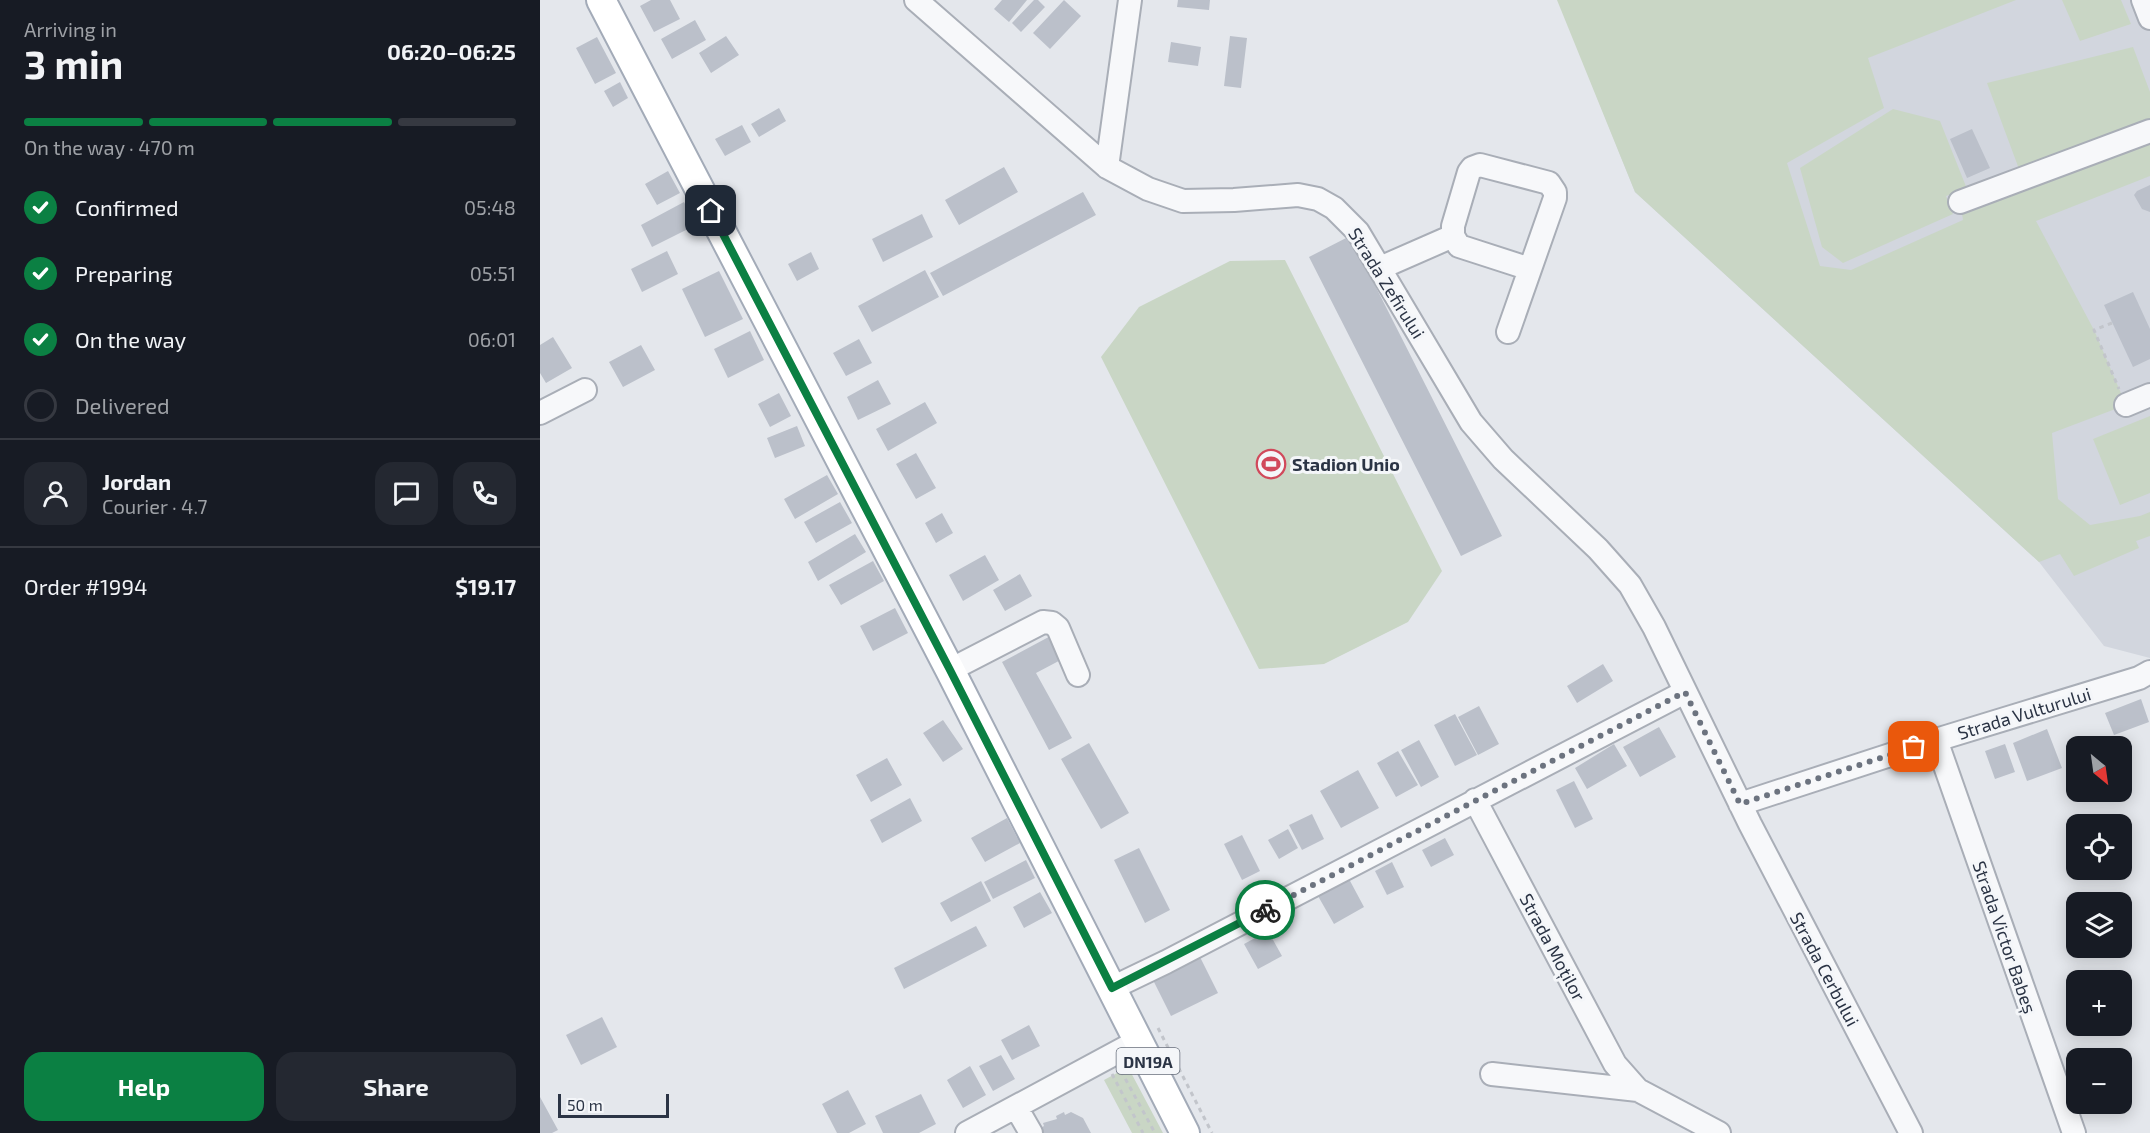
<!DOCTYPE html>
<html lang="en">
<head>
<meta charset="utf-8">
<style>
  body { margin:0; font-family:"Exo 2",sans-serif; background:#242831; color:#f1f3f6; height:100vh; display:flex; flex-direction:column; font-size:22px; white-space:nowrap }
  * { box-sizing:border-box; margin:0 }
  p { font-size:20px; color:#9ea1a6 }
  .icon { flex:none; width:33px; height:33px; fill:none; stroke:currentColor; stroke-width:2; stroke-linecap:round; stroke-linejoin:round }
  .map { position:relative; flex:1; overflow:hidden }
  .panel { display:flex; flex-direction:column; background:#171b24; width:540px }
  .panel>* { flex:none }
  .needle { width:39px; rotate:151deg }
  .fabs { position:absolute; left:1526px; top:736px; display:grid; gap:12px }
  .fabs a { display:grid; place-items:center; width:66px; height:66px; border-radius:12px; background:#171b24; box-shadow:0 3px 15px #0003; font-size:30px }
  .scale { position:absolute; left:18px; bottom:15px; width:111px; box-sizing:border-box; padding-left:6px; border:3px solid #2b3445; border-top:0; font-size:16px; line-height:21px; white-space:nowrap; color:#2b3445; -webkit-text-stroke:4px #f4f6f9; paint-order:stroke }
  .pin { position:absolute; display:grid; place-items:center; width:51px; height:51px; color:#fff; margin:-26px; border-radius:12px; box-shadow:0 3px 9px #0006 }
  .courier { position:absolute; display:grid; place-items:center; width:60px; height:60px; margin:-30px; border:4px solid #0b8043; border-radius:50%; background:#fff; color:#222; box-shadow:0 2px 8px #0007 }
  .overview em { font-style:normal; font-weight:700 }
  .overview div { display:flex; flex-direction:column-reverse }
  .overview { display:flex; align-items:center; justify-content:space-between; height:102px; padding:0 24px }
  h1 { font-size:39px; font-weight:700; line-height:45px }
  .bar { display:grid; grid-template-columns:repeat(4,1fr); gap:9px 6px; align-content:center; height:72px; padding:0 24px }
  .bar i { height:8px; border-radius:4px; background:#363941 }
  .bar .active { background:#0b8043 }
  .bar p { grid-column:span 4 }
  .line { display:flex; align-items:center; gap:15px; padding:0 24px; border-top:2px solid #363941 }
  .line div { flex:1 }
  .round { display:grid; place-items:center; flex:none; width:63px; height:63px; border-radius:18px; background:#242831 }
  ol { padding:0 24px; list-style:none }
  li { display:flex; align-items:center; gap:18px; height:66px }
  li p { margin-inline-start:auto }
  li .icon { padding:6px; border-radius:50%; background:#0b8043; color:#fff; stroke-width:4 }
  li:last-child { color:#9ea1a6 }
  li i { width:33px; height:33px; border:3px solid #363941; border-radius:50% }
  .primary-button { display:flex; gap:12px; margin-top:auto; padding:12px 24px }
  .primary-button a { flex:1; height:69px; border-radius:18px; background:#0b8043; color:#fff; font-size:24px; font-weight:700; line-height:69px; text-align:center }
  .primary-button a+a { background:#242831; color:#f1f3f6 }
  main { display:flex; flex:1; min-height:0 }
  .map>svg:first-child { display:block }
  .built { fill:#d2d6de }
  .green { fill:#c9d6c5 }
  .building { fill:#bbc0ca }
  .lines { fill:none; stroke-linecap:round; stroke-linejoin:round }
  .minor-casing { stroke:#a9aeb7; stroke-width:26 }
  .major-casing { stroke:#a3abb8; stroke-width:32 }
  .path { stroke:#c2c5cb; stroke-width:3; stroke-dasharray:4.5 4.5; stroke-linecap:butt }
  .minor { stroke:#f7f8fa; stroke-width:22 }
  .major { stroke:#fff; stroke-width:28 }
  .done { stroke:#6c737f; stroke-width:6; stroke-dasharray:0 10.8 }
  .route { stroke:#0b8043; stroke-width:8 }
  .labels { text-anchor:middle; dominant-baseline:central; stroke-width:6; stroke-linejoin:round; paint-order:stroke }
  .shield { fill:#f4f6f9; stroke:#676e7b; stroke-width:1.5 }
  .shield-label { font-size:16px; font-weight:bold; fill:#2b3445 }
  .street-label { font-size:18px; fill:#2b3445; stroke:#f4f6f9 }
  .poi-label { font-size:18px; font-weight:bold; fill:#2b3445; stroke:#f4f6f9; text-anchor:start }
</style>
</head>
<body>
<main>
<section class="panel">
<div class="overview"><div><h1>3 min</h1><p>Arriving in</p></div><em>06:20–06:25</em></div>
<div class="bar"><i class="active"></i><i class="active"></i><i class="active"></i><i></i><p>On the way · 470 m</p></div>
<ol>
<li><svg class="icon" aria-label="check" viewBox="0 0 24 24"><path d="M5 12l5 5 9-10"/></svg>Confirmed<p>05:48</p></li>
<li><svg class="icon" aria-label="check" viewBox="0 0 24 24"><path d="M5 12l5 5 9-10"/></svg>Preparing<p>05:51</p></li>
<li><svg class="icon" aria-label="check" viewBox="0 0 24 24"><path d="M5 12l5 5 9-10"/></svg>On the way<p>06:01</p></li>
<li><i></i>Delivered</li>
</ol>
<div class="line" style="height:108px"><a class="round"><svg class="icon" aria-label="person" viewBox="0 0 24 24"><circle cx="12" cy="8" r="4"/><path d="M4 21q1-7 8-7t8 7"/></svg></a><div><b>Jordan</b><p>Courier · 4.7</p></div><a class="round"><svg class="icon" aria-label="chat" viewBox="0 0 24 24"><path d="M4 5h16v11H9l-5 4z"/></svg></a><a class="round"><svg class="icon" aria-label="phone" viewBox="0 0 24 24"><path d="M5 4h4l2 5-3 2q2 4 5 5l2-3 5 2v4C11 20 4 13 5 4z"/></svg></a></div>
<div class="line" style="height:78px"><div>Order #1994</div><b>$19.17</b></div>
<div class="primary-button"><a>Help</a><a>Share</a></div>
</section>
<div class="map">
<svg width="1610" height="1133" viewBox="0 0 1610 1133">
  <rect width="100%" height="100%" fill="#e4e7ec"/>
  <path class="built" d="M 1018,0 L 1610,0 L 1610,658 L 1564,646 L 1499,562 L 1095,192 Z"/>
  <path class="green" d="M 1017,0 L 1476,0 L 1328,58 L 1344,108 L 1247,163 L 1280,266 L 1311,270 L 1423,220 L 1420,202 L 1610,131 L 1610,176 L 1496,221 L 1554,330 L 1586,405 L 1512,433 L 1518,499 L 1550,525 L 1600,516 L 1610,512 L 1610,536 L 1596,541 L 1599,548 L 1534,576 L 1520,554 L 1499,562 L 1095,192 Z
    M 1522,0 L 1581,0 L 1591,24 L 1540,41 Z
    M 1593,47 L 1610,92 L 1610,120 L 1479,169 L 1447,83 Z
    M 1353,109 L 1400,121 L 1427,189 L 1406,196 L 1413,214 L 1303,263 L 1282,247 L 1260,168 Z
    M 745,260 L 902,571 L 868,622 L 784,664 L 719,669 L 561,357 L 599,307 L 690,261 Z
    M 1610,416 L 1610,493 L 1580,505 L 1553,439 Z
    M 588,1067 L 623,1133 L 592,1133 L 564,1080 Z"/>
  <path class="building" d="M 111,0 L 130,0 L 140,19 L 114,32 L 100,6 Z
    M 462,0 L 487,0 L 469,22 L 454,9 Z
    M 494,0 L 498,0 L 505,7 L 481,32 L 472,23 Z
    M 524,0 L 541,16 L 510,49 L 493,33 Z
    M 638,0 L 670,0 L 669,10 L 637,7 Z
    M 155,20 L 166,40 L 132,59 L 121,39 Z
    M 186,36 L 199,55 L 171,73 L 159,53 Z
    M 690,36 L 707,38 L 701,88 L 684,86 Z
    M 57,37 L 76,73 L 55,84 L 36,48 Z
    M 631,42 L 661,47 L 658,66 L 628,62 Z
    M 80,82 L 88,98 L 73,107 L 64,91 Z
    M 239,108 L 246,121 L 219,137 L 211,124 Z
    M 202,125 L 211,142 L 185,156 L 175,139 Z
    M 1432,129 L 1450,168 L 1427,178 L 1410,139 Z
    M 464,167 L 478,192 L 419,225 L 405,200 Z
    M 128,171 L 140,193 L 117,205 L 105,184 Z
    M 1610,185 L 1610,212 L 1602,209 L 1594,195 L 1597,191 Z
    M 543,192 L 556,215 L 403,296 L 390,273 Z
    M 144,202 L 156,225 L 112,247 L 101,225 Z
    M 382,214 L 393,237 L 343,262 L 332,239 Z
    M 810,236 L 962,536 L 921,556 L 769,257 Z
    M 127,251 L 138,274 L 102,292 L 91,269 Z
    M 271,252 L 279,269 L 257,281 L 248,264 Z
    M 385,270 L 399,297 L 332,332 L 318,306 Z
    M 179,271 L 203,319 L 165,337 L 142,289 Z
    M 1593,292 L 1610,329 L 1610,359 L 1593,367 L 1564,305 Z
    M 210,331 L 224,360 L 188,378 L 174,349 Z
    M 13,337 L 32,368 L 6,383 L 0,373 L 0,345 Z
    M 319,339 L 332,363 L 306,376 L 293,353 Z
    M 101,345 L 115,370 L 83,387 L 69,362 Z
    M 338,380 L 351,404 L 318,420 L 307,397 Z
    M 239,393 L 251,416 L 230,427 L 218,404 Z
    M 385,402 L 397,423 L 348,451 L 336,429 Z
    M 257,426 L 265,446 L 235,458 L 227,438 Z
    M 376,453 L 396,488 L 376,499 L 356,464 Z
    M 287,475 L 298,494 L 255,519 L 244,499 Z
    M 300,502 L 312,523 L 276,543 L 264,522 Z
    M 402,513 L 413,533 L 396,543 L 385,523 Z
    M 315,534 L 326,552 L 278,581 L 268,562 Z
    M 445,555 L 459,580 L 423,601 L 409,575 Z
    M 333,561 L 344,581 L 301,605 L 289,585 Z
    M 480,574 L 492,596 L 465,611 L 453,590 Z
    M 355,608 L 368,633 L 333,651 L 320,626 Z
    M 518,632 L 532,654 L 496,673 L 532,738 L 509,750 L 462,662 Z
    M 1063,664 L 1073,681 L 1037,703 L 1027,686 Z
    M 1601,699 L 1609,722 L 1574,735 L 1565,713 Z
    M 939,706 L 959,744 L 938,755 L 918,717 Z
    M 915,714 L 937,755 L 915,766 L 894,725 Z
    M 403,720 L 423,749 L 403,762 L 383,733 Z
    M 1119,727 L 1136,757 L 1100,777 L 1083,747 Z
    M 1507,729 L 1522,768 L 1487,781 L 1473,743 Z
    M 879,740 L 899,777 L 881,787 L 861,750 Z
    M 549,743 L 589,813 L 561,829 L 521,759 Z
    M 1074,744 L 1087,766 L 1047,789 L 1035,768 Z
    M 1465,744 L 1475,772 L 1455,779 L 1445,751 Z
    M 858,751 L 878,785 L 856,797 L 837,763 Z
    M 347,758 L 362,785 L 331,802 L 316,775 Z
    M 818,770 L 839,808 L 801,828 L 780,791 Z
    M 1034,781 L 1053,819 L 1035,828 L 1016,790 Z
    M 370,798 L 382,821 L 342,843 L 330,820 Z
    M 772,814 L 784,839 L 762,850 L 749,825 Z
    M 467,818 L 480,843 L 445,862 L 431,838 Z
    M 748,829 L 758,848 L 739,859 L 728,840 Z
    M 702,835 L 720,871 L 702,880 L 684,844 Z
    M 905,838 L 914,855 L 891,867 L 882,850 Z
    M 599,848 L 630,910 L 605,923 L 574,860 Z
    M 486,860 L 495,878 L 453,899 L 444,882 Z
    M 852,862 L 864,887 L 847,895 L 835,871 Z
    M 809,879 L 824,907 L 794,924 L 778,896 Z
    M 441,881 L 451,901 L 411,922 L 400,903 Z
    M 500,892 L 512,913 L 484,928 L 473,907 Z
    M 436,926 L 447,946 L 364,989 L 354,968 Z
    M 728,931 L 742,956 L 718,969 L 704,944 Z
    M 660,957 L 678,993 L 631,1016 L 613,980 Z
    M 62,1017 L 77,1047 L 41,1065 L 26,1035 Z
    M 489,1025 L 500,1046 L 472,1060 L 461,1040 Z
    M 461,1055 L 475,1079 L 453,1091 L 439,1066 Z
    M 430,1066 L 446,1095 L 423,1108 L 407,1080 Z
    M 308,1090 L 326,1124 L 309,1133 L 297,1133 L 282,1104 Z
    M 381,1094 L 396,1124 L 379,1133 L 343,1133 L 335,1116 Z
    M 0,1097 L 18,1130 L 12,1133 L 0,1133 Z
    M 524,1112 L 525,1115 L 531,1112 L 543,1118 L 551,1133 L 499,1133 L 497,1130 L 504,1126 L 503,1123 L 517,1119 L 516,1116 Z"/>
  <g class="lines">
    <g class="minor-casing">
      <path id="minor" d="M 376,0 L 567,167 L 608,189 L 643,201 L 694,200 L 758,195 L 778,199 L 794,208 L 818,232 L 931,422 L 963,459 L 1058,549 L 1090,585 L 1114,627 L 1210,824 L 1371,1133
        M 1603,0 L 1610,18
        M 567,167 L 590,0
        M 1420,202 L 1610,131
        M 913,236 L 919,246 L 990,269
        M 840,268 L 913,236 L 913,226 L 929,172 L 932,168 L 940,165 L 1009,183 L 1015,192 L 1015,198 L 968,332
        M 1586,405 L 1610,395
        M 0,413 L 45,390
        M 410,670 L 503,622 L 512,623 L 518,628 L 538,675
        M 1396,740 L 1534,1133
        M 935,800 L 1075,1064 L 1098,1090 L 1179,1133
        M 1200,804 L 1396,740 L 1599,678 L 1610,672
        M 572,988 L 626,962 L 1145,692
        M 952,1074 L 1098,1090
        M 476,1107 L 491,1133
        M 427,1133 L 598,1041"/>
    </g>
    <g class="major-casing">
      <path id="major" d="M 61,0 L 410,670 L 645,1133"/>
    </g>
    <path class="path" d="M 1572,323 L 1554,330 L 1579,389
      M 618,1028 L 672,1133
      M 581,1071 L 615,1133
      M 572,1074 L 603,1133"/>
    <use href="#minor" class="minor"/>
    <use href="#major" class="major"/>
  </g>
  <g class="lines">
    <path class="done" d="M 725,910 L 1145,692 L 1200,804 L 1374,747"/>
    <path class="route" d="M 171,211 L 410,670 L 572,988 L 725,910"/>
  </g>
  <defs>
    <g id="stadium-ring" transform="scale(1.5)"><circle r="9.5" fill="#f4f6f9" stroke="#d1495b" stroke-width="1.5"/><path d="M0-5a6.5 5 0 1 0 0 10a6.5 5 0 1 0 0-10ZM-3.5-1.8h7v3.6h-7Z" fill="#d1495b"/></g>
  </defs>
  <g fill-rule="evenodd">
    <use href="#stadium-ring" x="731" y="464"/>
  </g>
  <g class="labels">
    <rect class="shield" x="576.5" y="1048" width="63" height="26" rx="4.5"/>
    <g class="shield-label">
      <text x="608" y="1061">DN19A</text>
    </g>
    <g class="street-label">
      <text transform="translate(847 283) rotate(58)">Strada Zefirului</text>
      <text transform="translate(1484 713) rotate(-17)">Strada Vulturului</text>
      <text transform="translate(1465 937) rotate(71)">Strada Victor Babeș</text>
      <text transform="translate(1013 947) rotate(62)">Strada Moților</text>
      <text transform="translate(1285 969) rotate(62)">Strada Cerbului</text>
    </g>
    <g class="poi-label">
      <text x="752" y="464">Stadion Unio</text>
    </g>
  </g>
</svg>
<div class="fabs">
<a><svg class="needle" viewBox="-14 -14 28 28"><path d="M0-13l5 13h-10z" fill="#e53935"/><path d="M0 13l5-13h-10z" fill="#9ea1a6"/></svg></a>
<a><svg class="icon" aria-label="locate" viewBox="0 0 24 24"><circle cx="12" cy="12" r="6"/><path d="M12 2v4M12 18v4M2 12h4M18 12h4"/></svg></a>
<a><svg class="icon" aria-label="layers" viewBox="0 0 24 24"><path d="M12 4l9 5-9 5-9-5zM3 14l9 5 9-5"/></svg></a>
<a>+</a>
<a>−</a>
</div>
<div class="scale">50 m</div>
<div class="pin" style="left:1374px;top:747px;background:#ea580c"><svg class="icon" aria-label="bag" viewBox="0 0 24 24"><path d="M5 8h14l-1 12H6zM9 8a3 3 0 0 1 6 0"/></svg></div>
<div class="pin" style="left:171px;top:211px;background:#1f2937"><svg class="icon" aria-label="home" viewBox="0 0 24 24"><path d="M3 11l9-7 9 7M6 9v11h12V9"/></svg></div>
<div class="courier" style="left:725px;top:910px"><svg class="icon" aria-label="bike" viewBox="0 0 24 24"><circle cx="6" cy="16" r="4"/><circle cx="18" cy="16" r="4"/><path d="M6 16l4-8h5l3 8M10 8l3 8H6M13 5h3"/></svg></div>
</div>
</main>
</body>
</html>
